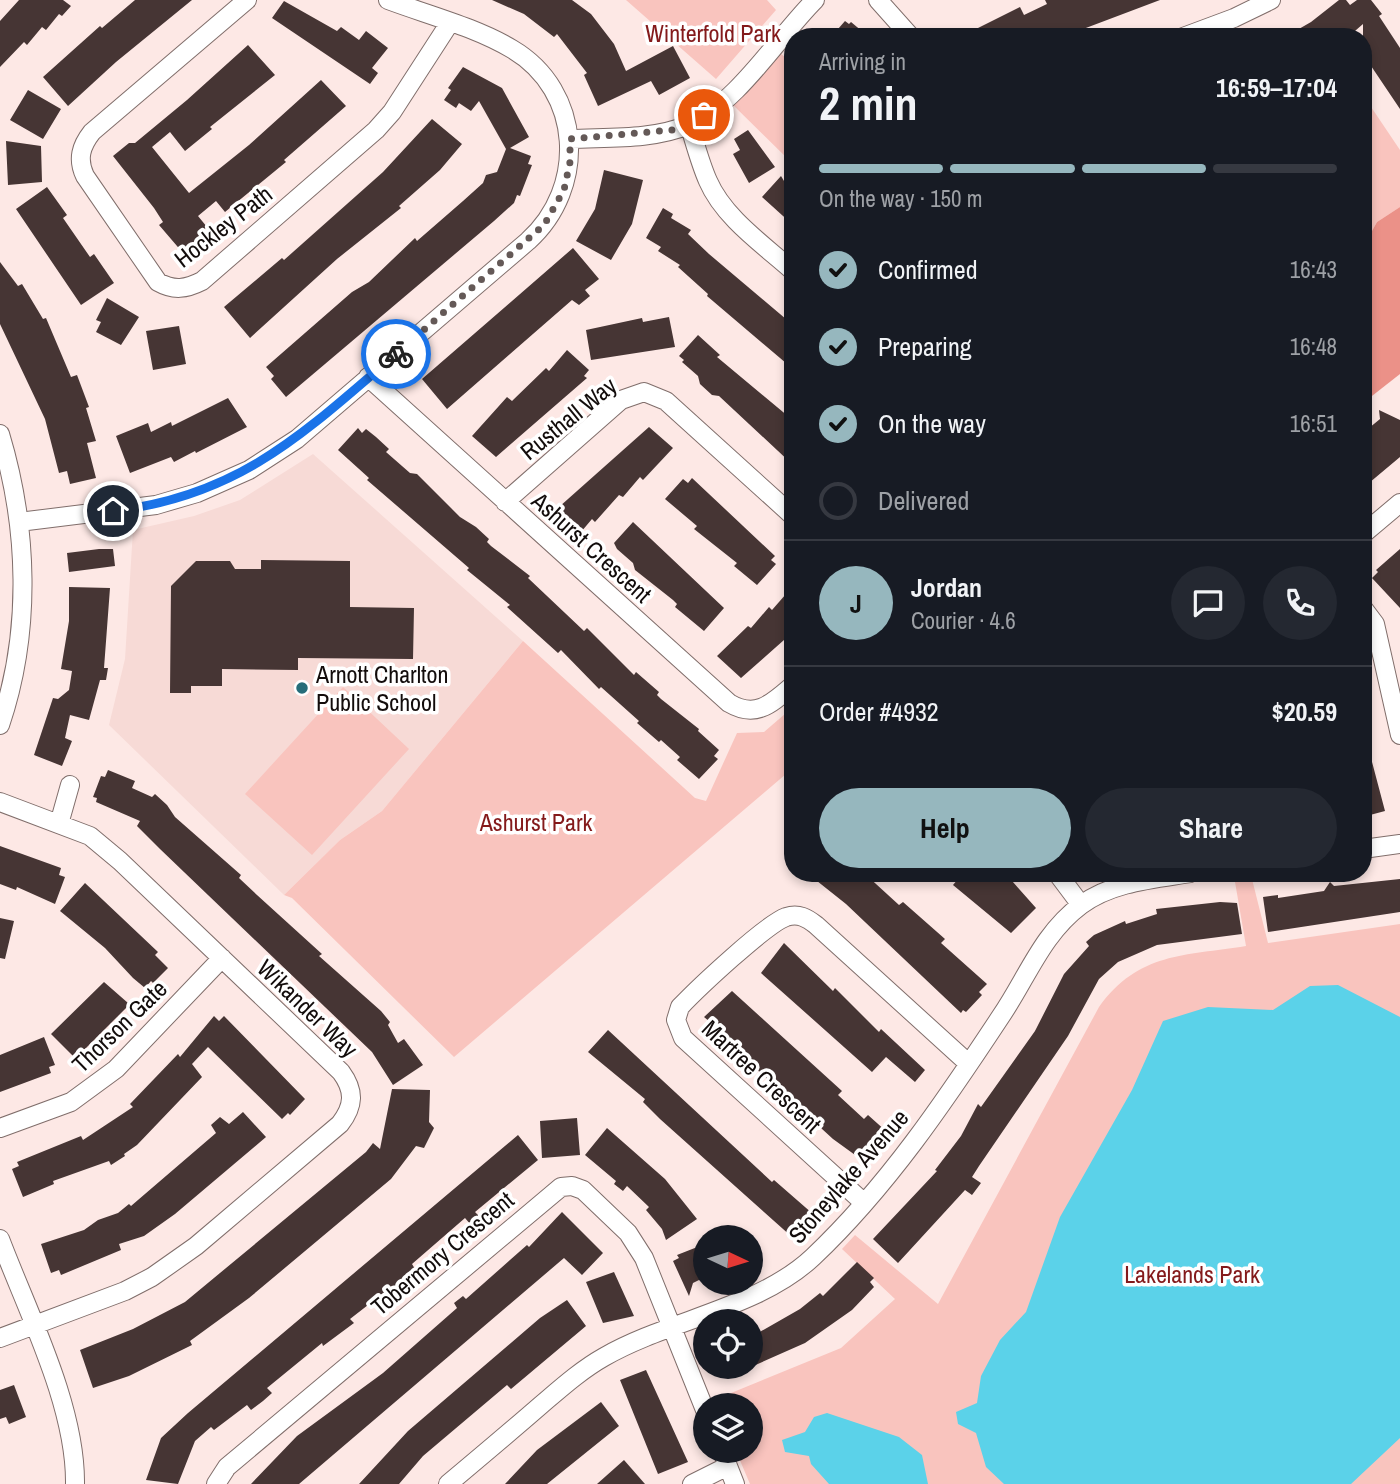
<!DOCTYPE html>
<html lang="en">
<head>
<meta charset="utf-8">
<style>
  body { margin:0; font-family:"Archivo Narrow",sans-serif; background:#242831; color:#f1f3f6; height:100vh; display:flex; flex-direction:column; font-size:26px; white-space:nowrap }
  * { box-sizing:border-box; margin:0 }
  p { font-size:23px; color:#9ea1a6 }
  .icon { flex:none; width:38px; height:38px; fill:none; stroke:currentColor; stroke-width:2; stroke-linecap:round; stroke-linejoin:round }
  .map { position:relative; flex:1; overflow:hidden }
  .panel { position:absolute; left:784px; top:28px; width:588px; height:854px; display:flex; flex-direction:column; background:#171b24; border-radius:28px; box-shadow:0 4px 10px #0003 }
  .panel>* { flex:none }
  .needle { width:46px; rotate:94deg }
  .tools { position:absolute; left:693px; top:1225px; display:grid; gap:14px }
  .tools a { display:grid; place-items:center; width:70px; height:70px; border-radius:50%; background:#171b24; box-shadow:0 4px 10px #0003; font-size:35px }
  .pin { position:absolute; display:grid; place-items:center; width:60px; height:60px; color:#fff; margin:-30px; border:4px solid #fff; border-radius:50%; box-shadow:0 2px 7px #0007 }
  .courier { position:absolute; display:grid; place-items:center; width:70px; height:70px; margin:-35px; border:5px solid #1a73e8; border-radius:50%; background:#fff; color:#222; box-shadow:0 2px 9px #0007 }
  .headline em { font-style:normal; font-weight:800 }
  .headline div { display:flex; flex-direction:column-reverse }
  .headline { display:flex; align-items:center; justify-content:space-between; height:119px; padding:0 35px }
  h1 { font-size:46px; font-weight:800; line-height:52px }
  .bar { display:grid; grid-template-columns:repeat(4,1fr); gap:10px 7px; align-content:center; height:84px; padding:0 35px }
  .bar i { height:9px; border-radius:5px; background:#363941 }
  .bar .current { background:#96b7be }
  .bar p { grid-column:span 4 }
  .line { display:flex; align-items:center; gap:18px; padding:0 35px; border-top:2px solid #363941 }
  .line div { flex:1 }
  .round { display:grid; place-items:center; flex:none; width:74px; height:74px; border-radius:37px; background:#242831 }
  ol { padding:0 35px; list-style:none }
  li { display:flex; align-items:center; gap:21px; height:77px }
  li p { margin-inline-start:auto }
  li .icon { padding:7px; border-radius:50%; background:#96b7be; color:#111; stroke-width:4 }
  li:last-child { color:#9ea1a6 }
  li i { width:38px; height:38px; border:4px solid #363941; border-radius:50% }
  .button { display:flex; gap:14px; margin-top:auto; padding:14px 35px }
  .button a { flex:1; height:80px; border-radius:42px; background:#96b7be; color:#111; font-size:28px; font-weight:800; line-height:80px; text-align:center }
  .button a+a { background:#242831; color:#f1f3f6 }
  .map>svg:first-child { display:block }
  .built { fill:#f7dad6 }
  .green { fill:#f9c4be }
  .forest { fill:#eb9188 }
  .water { fill:#5bd2e9 }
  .building { fill:#463534 }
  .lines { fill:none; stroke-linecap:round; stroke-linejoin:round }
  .minor-casing { stroke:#806e6b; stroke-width:20 }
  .minor { stroke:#fff; stroke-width:18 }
  .done { stroke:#645957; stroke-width:7; stroke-dasharray:0 12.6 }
  .route { stroke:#1a73e8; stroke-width:9 }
  .poi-dot { fill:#266d7a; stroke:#fff; stroke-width:2.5 }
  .labels { text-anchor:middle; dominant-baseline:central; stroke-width:7; stroke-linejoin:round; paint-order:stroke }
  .park-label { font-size:24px; fill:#841a1b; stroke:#fff }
  .street-label { font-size:24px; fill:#120c0b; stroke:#fff }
  .poi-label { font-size:24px; fill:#120c0b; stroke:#fff; text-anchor:start }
</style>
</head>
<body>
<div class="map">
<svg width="1400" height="1484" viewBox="0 0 1400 1484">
  <rect width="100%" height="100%" fill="#fde8e5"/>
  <path class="built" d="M 313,454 L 523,641 L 382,811 L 340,840 L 284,895 L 109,725 L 125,659 L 133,530 L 194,516 L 240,500 Z"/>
  <path class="green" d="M 626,0 L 767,0 L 776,10 L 716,79 Z
    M 780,53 L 793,64 L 793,164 L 732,104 Z
    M 1363,95 L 1400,150 L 1400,207 L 1377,222 L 1363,247 Z
    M 523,641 L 695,798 L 706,801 L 737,733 L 764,732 L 793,707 L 793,768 L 454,1057 L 292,898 L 284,895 L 340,840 L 382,811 Z
    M 343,687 L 409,749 L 312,855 L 245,794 Z
    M 1252,879 L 1268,943 L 1400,924 L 1400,1484 L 750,1484 L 736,1451 L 751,1451 L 751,1405 L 717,1405 L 714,1400 L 841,1348 L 895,1299 L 842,1249 L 855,1235 L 938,1304 L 1099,1007 C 1139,952 1184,956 1246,946 L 1235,882 Z"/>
  <path class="forest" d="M 1400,207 L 1400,374 L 1363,403 L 1363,247 L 1377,222 Z"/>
  <path class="water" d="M 1338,985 L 1400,1017 L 1400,1438 L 1351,1484 L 1004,1484 L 986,1467 L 976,1433 L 958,1424 L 956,1412 L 977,1403 L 981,1376 L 1000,1340 L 1026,1312 L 1060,1217 L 1132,1090 L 1163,1021 L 1208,1007 L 1273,1010 L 1310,986 Z
    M 827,1413 L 899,1437 L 922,1455 L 928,1484 L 829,1484 L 811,1464 L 809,1456 L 785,1452 L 782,1440 L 805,1432 L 814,1417 Z"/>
  <path class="building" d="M 19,0 L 63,0 L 71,6 L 62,16 L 59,14 L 46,30 L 42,27 L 27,45 L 24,42 L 0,67 L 0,21 Z
    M 135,0 L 192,0 L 116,62 L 68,106 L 43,77 L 100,26 L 102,28 Z
    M 492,0 L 572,0 L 591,14 L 614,44 L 626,71 L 673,46 L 690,78 L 659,95 L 651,81 L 598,106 L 584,75 L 587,73 L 557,34 L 554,37 L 524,14 Z
    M 1045,0 L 1160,0 L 1062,37 L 960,37 L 1020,7 L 1024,15 L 1047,4 Z
    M 1339,0 L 1346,0 L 1350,5 L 1357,0 L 1371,0 L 1382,14 L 1379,16 L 1400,48 L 1400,109 L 1363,54 L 1363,24 L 1348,37 L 1285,37 L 1311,22 Z
    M 284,1 L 337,31 L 341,27 L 359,40 L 366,31 L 388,48 L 372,68 L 378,73 L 370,84 L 272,18 Z
    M 845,21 L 849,24 L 851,22 L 869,37 L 831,37 Z
    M 248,45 L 275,75 L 210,127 L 212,129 L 185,151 L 170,132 L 152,147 L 189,193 L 249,145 L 321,80 L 346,106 L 284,160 L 286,162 L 225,212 L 216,201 L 198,216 L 207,227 L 199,234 L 201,238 L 183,253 L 159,225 L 163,222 L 154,208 L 113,156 L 129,143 L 135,143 L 187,100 Z
    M 463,67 L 502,88 L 529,137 L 510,148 L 531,156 L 528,164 L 532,165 L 520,196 L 517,195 L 514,203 L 494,221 L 286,397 L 271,379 L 274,376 L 266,367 L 352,292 L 369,282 L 415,238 L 417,241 L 463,201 L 483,183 L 486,175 L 497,172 L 506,149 L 479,101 L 471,111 L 459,103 L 456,108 L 444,100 L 451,90 L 448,88 Z
    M 28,90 L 61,109 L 43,139 L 10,120 Z
    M 432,119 L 462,144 L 440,170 L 399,206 L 401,208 L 337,259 L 250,338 L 224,307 L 282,258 L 284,260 L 383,172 Z
    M 748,130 L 775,167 L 749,183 L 733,154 L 740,150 L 734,139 Z
    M 6,141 L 41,146 L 42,182 L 8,185 Z
    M 604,170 L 643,180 L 632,224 L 611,260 L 576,241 L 595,209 Z
    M 793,170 L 793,225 L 762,197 L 781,176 L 784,181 Z
    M 47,187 L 67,215 L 63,218 L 90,257 L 94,254 L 114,283 L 81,305 L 16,209 Z
    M 663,208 L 673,214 L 671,218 L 691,230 L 688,234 L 709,254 L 793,325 L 793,369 L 707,296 L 708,294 L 678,267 L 680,265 L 658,251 L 661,247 L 646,238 Z
    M 573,248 L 599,279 L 585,290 L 590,296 L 579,305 L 572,300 L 447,409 L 422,379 Z
    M 0,262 L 18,286 L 22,284 L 43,319 L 46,318 L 71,377 L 77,375 L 89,407 L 86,408 L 96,441 L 87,443 L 96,478 L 70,484 L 67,471 L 59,473 L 45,419 L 0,324 Z
    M 107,298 L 139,317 L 121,345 L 96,332 L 101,322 L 96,320 Z
    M 669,317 L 675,347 L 591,360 L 586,330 L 642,318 L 643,322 Z
    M 179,326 L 186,364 L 153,370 L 146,331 Z
    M 698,335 L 720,355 L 717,357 L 789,417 L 787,419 L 793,424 L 793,465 L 719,396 L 712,395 L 700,384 L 698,376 L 682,362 L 684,360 L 679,356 Z
    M 567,350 L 589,370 L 584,376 L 587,378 L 496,457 L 472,436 L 507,397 L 512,401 L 546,368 L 549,371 Z
    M 228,398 L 247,427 L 196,453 L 195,451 L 174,462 L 171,457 L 130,473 L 116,436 L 148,423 L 151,432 L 171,422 L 172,426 Z
    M 1379,410 L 1400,420 L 1400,457 L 1363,488 L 1363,433 L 1380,419 Z
    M 649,427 L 673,448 L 643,480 L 640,477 L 623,497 L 619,495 L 595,522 L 592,519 L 581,532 L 558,512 L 559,507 Z
    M 358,428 L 362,433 L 366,429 L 376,437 L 389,449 L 386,452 L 410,473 L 417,474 L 460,517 L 476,527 L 489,539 L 487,542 L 491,546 L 530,576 L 528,578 L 584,631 L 587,628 L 634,675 L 636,672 L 659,692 L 657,695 L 661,699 L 699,729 L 698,731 L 719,750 L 714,756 L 718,759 L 699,779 L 677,760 L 680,757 L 661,740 L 659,742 L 637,723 L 639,721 L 601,687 L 599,689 L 561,650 L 558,653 L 507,607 L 510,605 L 467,570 L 469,568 L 367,480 L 369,478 L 338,450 Z
    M 692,478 L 775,556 L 771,560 L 776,564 L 757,585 L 734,566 L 737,563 L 694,529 L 697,526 L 665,499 L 683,479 L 688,483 Z
    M 633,522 L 724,608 L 704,631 L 675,607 L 677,604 L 673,600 L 635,570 L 633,563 L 617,549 L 614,543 Z
    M 99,549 L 113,549 L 115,566 L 69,572 L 67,553 Z
    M 1400,549 L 1400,608 L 1372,578 L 1378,572 L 1376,570 Z
    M 261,560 L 350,561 L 350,607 L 414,608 L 413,659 L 298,658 L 298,670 L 222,669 L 222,686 L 191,686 L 191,693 L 170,693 L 171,586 L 196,561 L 230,561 L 235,569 L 261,569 Z
    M 793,586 L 793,632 L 741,678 L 717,656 L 748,626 L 751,628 L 769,607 L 772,610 Z
    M 69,587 L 110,588 L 104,668 L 108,668 L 106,680 L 100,680 L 89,720 L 70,715 L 65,738 L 72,741 L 62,766 L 34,755 L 53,698 L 58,699 L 69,690 L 72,671 L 61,669 L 69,621 Z
    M 1367,743 L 1385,811 L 1370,815 L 1363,814 L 1363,744 Z
    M 108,770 L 135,781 L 132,788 L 152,797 L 155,794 L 167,805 L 175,817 L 241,875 L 239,878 L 257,895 L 322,954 L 319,956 L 381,1011 L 390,1022 L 388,1025 L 398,1043 L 404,1039 L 423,1065 L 393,1085 L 372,1052 L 160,849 L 137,826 L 140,821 L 96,802 L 97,798 L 93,797 L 101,776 L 105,777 Z
    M 0,846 L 61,868 L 59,875 L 65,877 L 55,904 L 17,887 L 16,890 L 0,884 Z
    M 807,873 L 864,873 L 899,905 L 903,902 L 945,939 L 941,943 L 987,984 L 979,992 L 982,995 L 966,1012 L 963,1010 L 961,1013 L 846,904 Z
    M 963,873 L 1005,873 L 1036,908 L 1011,933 L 953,885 Z
    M 1400,879 L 1400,912 L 1268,932 L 1263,897 L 1278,895 L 1278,898 L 1324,891 L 1330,882 L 1334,886 Z
    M 85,883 L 158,952 L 155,955 L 168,968 L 153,983 L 151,981 L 145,988 L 133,978 L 105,948 L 60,911 Z
    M 1220,902 L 1237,903 L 1242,934 L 1157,945 L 1118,962 L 1099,979 L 1068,1036 L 979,1166 L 972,1177 L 981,1183 L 972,1195 L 965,1190 L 898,1263 L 873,1239 L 937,1171 L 935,1170 L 961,1136 L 978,1104 L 981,1107 L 1035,1031 L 1064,974 L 1089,946 L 1086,942 L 1094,935 L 1125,921 L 1126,924 L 1157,914 L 1156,909 Z
    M 0,918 L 14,921 L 5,959 L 0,958 Z
    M 784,943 L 833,991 L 835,988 L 879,1032 L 881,1029 L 925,1070 L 915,1082 L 886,1057 L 872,1072 L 761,973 Z
    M 104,982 L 128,1003 L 127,1007 L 79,1055 L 76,1052 L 73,1056 L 51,1034 Z
    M 732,991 L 842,1091 L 838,1095 L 864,1119 L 868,1115 L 887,1132 L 862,1160 L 833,1139 L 707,1024 L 710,1022 L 704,1017 Z
    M 214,1016 L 219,1021 L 224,1016 L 305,1099 L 290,1115 L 288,1113 L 282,1119 L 208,1047 L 192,1064 L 202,1077 L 137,1145 L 124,1154 L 125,1156 L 111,1165 L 109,1161 L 53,1181 L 54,1184 L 23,1197 L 12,1169 L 19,1166 L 17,1162 L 81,1136 L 83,1140 L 133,1107 L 130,1104 L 178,1054 L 180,1057 Z
    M 608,1030 L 772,1182 L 774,1180 L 813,1214 L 792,1237 L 660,1119 L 643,1102 L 645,1099 L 588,1052 Z
    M 44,1037 L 55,1065 L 49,1067 L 51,1073 L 0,1092 L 0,1055 Z
    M 392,1089 L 430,1090 L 429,1122 L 434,1128 L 424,1148 L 416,1146 L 391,1179 L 249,1298 L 190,1341 L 192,1345 L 129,1376 L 93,1388 L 80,1350 L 133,1329 L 185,1302 L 366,1152 L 373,1143 L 380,1149 Z
    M 243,1112 L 266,1137 L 175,1214 L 144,1236 L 119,1244 L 121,1250 L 61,1275 L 59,1270 L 51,1273 L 41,1244 L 84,1230 L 98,1220 L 118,1213 L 129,1204 L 131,1206 L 216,1133 L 211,1125 L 220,1117 L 229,1124 Z
    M 577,1118 L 580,1155 L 542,1158 L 540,1121 Z
    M 607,1128 L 665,1179 L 697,1219 L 666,1240 L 662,1229 L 646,1210 L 649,1207 L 627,1186 L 623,1191 L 614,1184 L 616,1181 L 585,1155 Z
    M 518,1135 L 538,1160 L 475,1212 L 480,1217 L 471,1225 L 465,1218 L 412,1264 L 415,1269 L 388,1293 L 386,1291 L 350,1319 L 354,1323 L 323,1346 L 322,1343 L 267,1388 L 272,1393 L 263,1401 L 251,1410 L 247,1405 L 214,1430 L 211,1427 L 195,1441 L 178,1484 L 146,1480 L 161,1438 L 188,1413 Z
    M 562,1212 L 603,1253 L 582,1275 L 564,1258 L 299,1484 L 251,1484 L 297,1436 L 383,1373 L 457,1308 L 454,1303 L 463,1296 L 466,1299 L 527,1245 L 529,1247 Z
    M 705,1244 L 705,1277 L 693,1283 L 689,1296 L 673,1261 L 679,1258 L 677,1255 Z
    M 857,1262 L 874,1278 L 870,1282 L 874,1287 L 852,1310 L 805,1343 L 751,1367 L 751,1337 L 800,1309 L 820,1293 L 823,1296 Z
    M 614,1272 L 634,1316 L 603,1323 L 586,1282 Z
    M 567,1300 L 586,1326 L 511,1389 L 507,1385 L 423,1456 L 399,1484 L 359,1484 L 408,1431 L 540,1318 Z
    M 646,1370 L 688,1462 L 658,1474 L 620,1380 Z
    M 14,1385 L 26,1417 L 9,1424 L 6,1417 L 0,1419 L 0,1390 Z
    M 601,1402 L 619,1426 L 547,1484 L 505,1484 L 537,1450 Z
    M 624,1460 L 645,1484 L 597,1484 Z"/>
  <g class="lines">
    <g class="minor-casing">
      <path id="minor" d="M 247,0 L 92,132 C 81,146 77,159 85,176 L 158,282 C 174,291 186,289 202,281 L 376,130 L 392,112 L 449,24
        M 878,0 L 911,37
        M 1183,37 L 1234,18 L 1271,0
        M 689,124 C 695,143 700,163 708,181 C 724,218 764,245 793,271
        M 570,139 C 608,137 653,140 688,125 C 738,103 777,38 815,0
        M 368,377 L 729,703 C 756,719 771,704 793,685
        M 0,434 C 28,527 32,631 0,725
        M 505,502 L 621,400 L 644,392 L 666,401 L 793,516
        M 19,522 L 156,505 L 197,493 L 249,470 L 297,439 L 528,241 C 587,188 583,91 512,49 C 475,27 428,15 388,0
        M 1363,534 L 1400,503
        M 1363,608 L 1375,624 L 1400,735
        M 0,802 L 90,836 L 120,861 L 341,1072 C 355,1091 354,1106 340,1124 L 196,1246 L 152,1277 L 125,1291 L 0,1338
        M 59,824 L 70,785
        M 1363,849 L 1400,844
        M 1057,873 L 1081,905
        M 0,1128 L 71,1102 L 116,1069 L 222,958
        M 863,1202 L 683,1038 L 676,1020 L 680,1007 C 698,988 765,925 786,917 C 799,913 807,918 816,925 L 969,1064
        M 0,1239 C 28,1313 76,1406 75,1484
        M 722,1451 L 735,1484
        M 216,1484 L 227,1467 L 561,1187 L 572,1186 L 583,1190 L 628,1233 L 644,1258 L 705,1410
        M 448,1484 C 479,1458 510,1432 541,1405 C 561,1388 581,1370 604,1357 C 668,1320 759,1308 813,1257 C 887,1187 945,1101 1001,1016 C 1027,978 1042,934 1081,905 C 1112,882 1154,879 1191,873
        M 692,1484 L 728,1466"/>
    </g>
    <use href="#minor" class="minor"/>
  </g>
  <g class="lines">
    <path class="done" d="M 396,354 L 544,225 L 564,190 L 570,162 L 570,139 L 672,130 L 704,115"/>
    <path class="route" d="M 113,511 C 240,496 304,433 396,354"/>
  </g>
  <circle class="poi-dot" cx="302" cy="688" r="7"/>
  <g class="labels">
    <g class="park-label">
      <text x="713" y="33">Winterfold Park</text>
      <text x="536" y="822">Ashurst Park</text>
      <text x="1192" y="1274">Lakelands Park</text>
    </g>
    <g class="street-label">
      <text transform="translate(223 226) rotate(-38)">Hockley Path</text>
      <text transform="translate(568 418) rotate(-39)">Rusthall Way</text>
      <text transform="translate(592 547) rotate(42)">Ashurst Crescent</text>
      <text transform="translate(308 1008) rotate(44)">Wikander Way</text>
      <text transform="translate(119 1026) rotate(-44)">Thorson Gate</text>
      <text transform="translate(762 1076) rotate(43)">Martree Crescent</text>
      <text transform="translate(848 1176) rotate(-49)">Stoneylake Avenue</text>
      <text transform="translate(442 1253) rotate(-40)">Tobermory Crescent</text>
    </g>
    <g class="poi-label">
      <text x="316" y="674">Arnott Charlton<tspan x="316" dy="28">Public School</tspan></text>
    </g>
  </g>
</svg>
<div class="tools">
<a><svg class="needle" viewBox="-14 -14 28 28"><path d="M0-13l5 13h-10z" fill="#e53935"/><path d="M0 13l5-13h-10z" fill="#9ea1a6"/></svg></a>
<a><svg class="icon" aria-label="locate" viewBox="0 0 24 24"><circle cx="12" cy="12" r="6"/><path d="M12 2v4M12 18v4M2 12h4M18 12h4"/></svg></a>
<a><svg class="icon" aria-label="layers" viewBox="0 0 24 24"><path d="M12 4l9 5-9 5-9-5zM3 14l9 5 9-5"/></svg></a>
</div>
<div class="pin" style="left:704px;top:115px;background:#ea580c"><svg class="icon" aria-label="bag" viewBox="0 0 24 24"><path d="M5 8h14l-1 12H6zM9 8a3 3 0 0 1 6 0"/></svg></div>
<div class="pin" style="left:113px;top:511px;background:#1f2937"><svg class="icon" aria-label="home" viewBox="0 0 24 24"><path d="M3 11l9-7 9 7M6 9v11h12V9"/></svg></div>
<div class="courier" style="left:396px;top:354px"><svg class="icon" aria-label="bike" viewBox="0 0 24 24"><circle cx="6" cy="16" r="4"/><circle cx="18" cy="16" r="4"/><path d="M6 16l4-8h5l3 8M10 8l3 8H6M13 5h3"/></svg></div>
<section class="panel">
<div class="headline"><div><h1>2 min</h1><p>Arriving in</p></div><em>16:59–17:04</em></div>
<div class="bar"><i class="current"></i><i class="current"></i><i class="current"></i><i></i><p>On the way · 150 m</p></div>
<ol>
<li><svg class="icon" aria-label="check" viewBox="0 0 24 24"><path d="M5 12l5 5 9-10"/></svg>Confirmed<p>16:43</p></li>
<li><svg class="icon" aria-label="check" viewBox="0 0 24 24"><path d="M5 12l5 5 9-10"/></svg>Preparing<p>16:48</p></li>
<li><svg class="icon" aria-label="check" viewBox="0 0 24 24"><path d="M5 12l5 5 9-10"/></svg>On the way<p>16:51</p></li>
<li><i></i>Delivered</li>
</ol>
<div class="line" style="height:126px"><b class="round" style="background:#96b7be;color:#111">J</b><div><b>Jordan</b><p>Courier · 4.6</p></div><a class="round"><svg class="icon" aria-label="chat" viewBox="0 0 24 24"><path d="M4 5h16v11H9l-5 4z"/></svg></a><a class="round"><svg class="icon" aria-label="phone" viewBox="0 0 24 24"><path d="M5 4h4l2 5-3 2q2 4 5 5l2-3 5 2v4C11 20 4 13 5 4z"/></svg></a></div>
<div class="line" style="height:91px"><div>Order #4932</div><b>$20.59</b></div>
<div class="button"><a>Help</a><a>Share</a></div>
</section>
</div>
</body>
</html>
